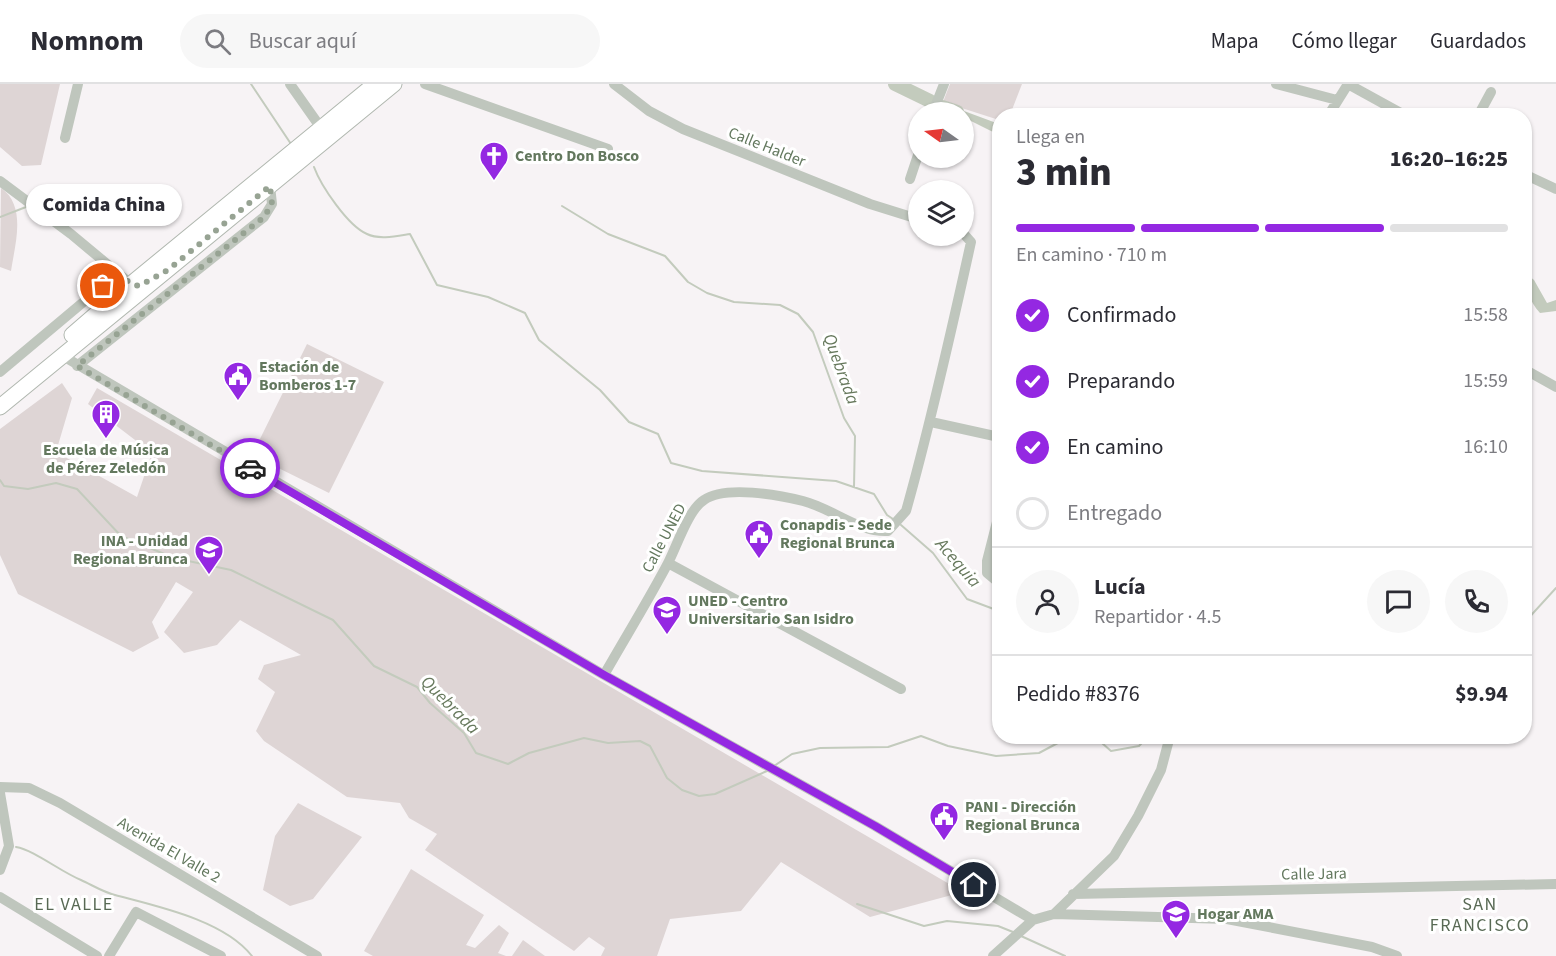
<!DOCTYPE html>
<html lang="es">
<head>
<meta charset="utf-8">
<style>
  body { margin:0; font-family:"Source Sans 3",sans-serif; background:#f7f7f7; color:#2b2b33; height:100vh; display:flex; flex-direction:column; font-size:22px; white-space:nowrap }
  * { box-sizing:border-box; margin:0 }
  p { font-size:20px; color:#7c7c81 }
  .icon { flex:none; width:33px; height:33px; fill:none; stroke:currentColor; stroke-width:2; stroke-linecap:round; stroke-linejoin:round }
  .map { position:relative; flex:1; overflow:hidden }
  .drawer { position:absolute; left:992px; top:24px; width:540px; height:636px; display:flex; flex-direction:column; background:#fff; border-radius:24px; box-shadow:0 2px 4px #0004 }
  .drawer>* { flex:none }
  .needle { width:39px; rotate:284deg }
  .buttons { position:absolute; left:908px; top:18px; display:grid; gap:12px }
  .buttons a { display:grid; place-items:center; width:66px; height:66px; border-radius:50%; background:#fff; box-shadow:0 2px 4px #0004; font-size:30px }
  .pin { position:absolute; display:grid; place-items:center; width:51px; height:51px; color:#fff; margin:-26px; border:3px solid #fff; border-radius:50%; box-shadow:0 2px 6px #0007 }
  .courier { position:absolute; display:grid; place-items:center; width:60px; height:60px; margin:-30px; border:4px solid #9428e2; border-radius:50%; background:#fff; color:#222; box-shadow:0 2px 8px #0007 }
  .bubble { position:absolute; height:42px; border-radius:21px; background:#fff; box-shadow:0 2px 4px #0004; font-size:20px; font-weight:800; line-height:42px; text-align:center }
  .headline em { font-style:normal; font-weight:800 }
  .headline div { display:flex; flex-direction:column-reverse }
  .headline { display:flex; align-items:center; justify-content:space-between; height:102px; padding:0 24px }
  h1 { font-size:39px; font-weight:800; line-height:45px }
  .bar { display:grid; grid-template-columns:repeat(4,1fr); gap:9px 6px; align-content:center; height:72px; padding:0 24px }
  .bar i { height:8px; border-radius:4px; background:#e1e1e2 }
  .bar .selected { background:#9428e2 }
  .bar p { grid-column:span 4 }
  .line { display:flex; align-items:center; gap:15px; padding:0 24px; border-top:2px solid #e1e1e2 }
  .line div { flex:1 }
  .round { display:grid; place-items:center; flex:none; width:63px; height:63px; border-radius:32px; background:#f7f7f7 }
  ol { padding:0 24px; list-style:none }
  li { display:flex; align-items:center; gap:18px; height:66px }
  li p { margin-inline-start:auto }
  li .icon { padding:6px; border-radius:50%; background:#9428e2; color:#fff; stroke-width:4 }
  li:last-child { color:#7c7c81 }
  li i { width:33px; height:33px; border:3px solid #e1e1e2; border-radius:50% }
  header { display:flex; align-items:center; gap:36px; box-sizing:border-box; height:84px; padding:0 30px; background:#fff; border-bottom:2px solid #e1e1e2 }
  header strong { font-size:28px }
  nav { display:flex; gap:33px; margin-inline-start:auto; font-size:21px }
  .search { width:420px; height:54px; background:#f7f7f7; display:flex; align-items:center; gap:15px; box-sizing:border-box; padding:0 21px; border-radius:33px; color:#7c7c81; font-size:22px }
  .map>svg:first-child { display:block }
  .green { fill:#ded5d5 }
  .water { fill:#c3cbbd }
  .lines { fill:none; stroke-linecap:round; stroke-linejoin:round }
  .stream { stroke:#c3cbbd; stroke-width:2 }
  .river { stroke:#c3cbbd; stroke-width:14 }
  .highway-casing { stroke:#b0b7af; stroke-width:17 }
  .minor { stroke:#bfc6bd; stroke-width:10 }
  .highway { stroke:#fff; stroke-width:15 }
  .done { stroke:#97a393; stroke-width:6; stroke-dasharray:0 10.8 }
  .route { stroke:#9428e2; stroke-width:8 }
  .labels { text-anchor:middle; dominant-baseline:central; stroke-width:6; stroke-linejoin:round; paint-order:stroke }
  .street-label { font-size:16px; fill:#63785e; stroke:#fff }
  .poi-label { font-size:16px; font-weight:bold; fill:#63785e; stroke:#fff; text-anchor:start }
  .water-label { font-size:18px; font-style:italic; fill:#67795d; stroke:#fff }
  .neighbourhood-label { font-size:18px; letter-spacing:1.5px; fill:#586954; stroke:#fff }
</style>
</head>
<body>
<header>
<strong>Nomnom</strong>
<div class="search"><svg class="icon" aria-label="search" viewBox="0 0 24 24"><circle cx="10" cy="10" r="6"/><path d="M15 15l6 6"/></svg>Buscar aquí</div>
<nav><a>Mapa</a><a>Cómo llegar</a><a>Guardados</a></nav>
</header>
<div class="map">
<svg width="1556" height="872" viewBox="0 0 1556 872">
  <rect width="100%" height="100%" fill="#f7f3f5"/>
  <path class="green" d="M 0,0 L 60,0 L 41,81 L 22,82 L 0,63 Z
    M 950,0 L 1022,0 L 1010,31 L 999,32 L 999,36 L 943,18 Z
    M 1,104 C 27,122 15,160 11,187 L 0,183 Z
    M 307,260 L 384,298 L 329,409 L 252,371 Z
    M 62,299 L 72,314 L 56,368 L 137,413 L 152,369 L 88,320 L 97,304 L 963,808 L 870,833 L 781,778 L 741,827 L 670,835 L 657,872 L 601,872 L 605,864 L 589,853 L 574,867 L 425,766 L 437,750 L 409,734 L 400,719 L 347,713 L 264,657 L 256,647 L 275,608 L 258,595 L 264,581 L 301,571 L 240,536 L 217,561 L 184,569 L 164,548 L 193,508 L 176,498 L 152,538 L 159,554 L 133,568 L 18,510 L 0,471 L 0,345 Z
    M 298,719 L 362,753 L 313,815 L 290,822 L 263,806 L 275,752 Z
    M 411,785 L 484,831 L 466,861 L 475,864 L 499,841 L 509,849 L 498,869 L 506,872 L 373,872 L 364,867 Z
    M 523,856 L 545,872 L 512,872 Z"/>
  <path class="water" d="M 948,25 L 964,27 L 999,40 L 999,51 L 963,33 L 963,28 Z
    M 1524,188 L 1534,196 L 1547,219 L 1556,216 L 1556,227 L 1540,229 C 1530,218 1524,202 1524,188 Z"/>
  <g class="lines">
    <path class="stream" d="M 251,0 L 291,60
      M 314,83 C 321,102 348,142 367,150 C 379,156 397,152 410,150 L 437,201 L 488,213 L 525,229 L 539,256 L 600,306 L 629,338 L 658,350 L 671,379 L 702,387 L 836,397 L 874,410 L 887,431 L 893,435
      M 40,118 L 59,117 L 88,124 L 125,117
      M 562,122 L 608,150 L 665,172 L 688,198 L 707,209 L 734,218 L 780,221 L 798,230 L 813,248 L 844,334 L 855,352 L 854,403
      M 0,133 L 26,123
      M 0,396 L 4,402 L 28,405 L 56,399 L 77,405 L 121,452 L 174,474 L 231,486 L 333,536 L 374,582 L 417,603 L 430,619 L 464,649 L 476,669 L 508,680 L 529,669 L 584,654 L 608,659 L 640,657 L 650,662 L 667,694 L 682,706 L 699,712 L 715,710 L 767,687
      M 901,441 L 933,469 L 967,515 L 999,527
      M 1524,539 L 1556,504
      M 1094,652 L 1111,667 L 1139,662 L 1148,652
      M 774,682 L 792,670 L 820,664 L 888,663 L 921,652 L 948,662 L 996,672 L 1039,669 L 1071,652
      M 16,763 C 34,766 61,788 81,796 C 92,801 103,808 115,811 C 156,822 224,836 252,872
      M 857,820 L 924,842 L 947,837 L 998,842 L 1013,848
      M 1021,852 L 1065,872"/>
    <path class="river" d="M 895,0 L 930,17
      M 942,23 L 957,28"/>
    <g class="highway-casing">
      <path id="highway" d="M 72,251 L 131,200 L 375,0
        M 0,323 L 394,0"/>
    </g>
    <path class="minor" d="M 290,0 L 321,44
      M 425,0 L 608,65
      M 614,0 L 649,27 L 683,45 L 870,120 L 918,135
      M 1276,0 L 1337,16
      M 1348,0 L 1406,32
      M 933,28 L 944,0
      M 1328,32 L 1348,0
      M 1478,32 L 1491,8
      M 65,54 L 78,0
      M 1524,90 L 1556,105
      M 910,95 L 918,71
      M 0,97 L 71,150 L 131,200
      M 63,272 L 604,591 L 875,742 L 1033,836
      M 77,282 L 264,133 L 272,120 L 270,102
      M 1524,285 L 1556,303
      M 0,288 L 118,189
      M 931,338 L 999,353
      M 999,430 L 987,477 L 987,489 L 999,499
      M 1524,434 L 1525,433
      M 668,479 L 901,605
      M 604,591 C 625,554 648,517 668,479 C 677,462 688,426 704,416 C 725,401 779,411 803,417 C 832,424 859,449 888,447 L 906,427 C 931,338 951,249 971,158 L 963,149
      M 0,703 L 29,704 L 60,719 L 317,872
      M 0,709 L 9,762 L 0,786
      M 1073,810 L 1556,800
      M 0,813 L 97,872
      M 1054,830 L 1227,835 L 1372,863 L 1397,872
      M 109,872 L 136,828 L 221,872
      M 993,872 L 1033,836 L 1054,830 L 1114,772 L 1138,732 L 1161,686 L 1170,652"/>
    <use href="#highway" class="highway"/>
  </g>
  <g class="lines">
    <path class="done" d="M 103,202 L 118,189 L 131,200 L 139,202 L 168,186 L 270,102 L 272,120 L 264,133 L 77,282 L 250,384"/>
    <path class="route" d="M 250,384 L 604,591 L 875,742 L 974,801"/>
  </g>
  <defs>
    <g id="church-pin" transform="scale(1.5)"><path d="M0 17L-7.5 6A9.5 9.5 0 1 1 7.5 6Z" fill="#9428e2" stroke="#fff"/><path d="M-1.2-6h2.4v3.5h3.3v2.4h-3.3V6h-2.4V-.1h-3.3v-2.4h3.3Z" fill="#fff"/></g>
    <g id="civic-pin" transform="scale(1.5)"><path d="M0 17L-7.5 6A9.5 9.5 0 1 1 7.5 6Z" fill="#9428e2" stroke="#fff"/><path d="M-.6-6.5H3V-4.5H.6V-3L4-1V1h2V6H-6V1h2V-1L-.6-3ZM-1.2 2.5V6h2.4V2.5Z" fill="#fff"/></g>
    <g id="building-pin" transform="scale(1.5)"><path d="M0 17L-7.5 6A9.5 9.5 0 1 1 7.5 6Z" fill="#9428e2" stroke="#fff"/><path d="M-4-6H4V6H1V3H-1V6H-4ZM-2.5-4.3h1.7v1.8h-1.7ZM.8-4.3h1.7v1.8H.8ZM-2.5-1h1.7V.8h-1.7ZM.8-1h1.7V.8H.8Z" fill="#fff"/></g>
    <g id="university-pin" transform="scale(1.5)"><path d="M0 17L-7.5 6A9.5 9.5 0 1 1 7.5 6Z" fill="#9428e2" stroke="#fff"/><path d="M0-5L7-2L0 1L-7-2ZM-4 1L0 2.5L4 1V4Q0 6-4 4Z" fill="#fff"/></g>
    <g id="school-pin" transform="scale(1.5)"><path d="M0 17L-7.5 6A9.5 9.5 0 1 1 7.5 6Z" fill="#9428e2" stroke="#fff"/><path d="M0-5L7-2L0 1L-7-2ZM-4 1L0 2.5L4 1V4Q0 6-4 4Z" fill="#fff"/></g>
  </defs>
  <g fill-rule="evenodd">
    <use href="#church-pin" x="494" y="72"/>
    <use href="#civic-pin" x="238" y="292"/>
    <use href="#building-pin" x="106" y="330"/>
    <use href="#civic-pin" x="759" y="450"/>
    <use href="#university-pin" x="209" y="466"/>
    <use href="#university-pin" x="667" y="526"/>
    <use href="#civic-pin" x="944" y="732"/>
    <use href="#school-pin" x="1176" y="830"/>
  </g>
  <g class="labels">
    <g class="street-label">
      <text transform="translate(767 63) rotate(22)">Calle Halder</text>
      <text transform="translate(664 454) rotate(-62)">Calle UNED</text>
      <text transform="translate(169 766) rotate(30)">Avenida El Valle 2</text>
      <text transform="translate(1314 790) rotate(-1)">Calle Jara</text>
    </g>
    <g class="poi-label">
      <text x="515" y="72">Centro Don Bosco</text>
      <text x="259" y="283">Estación de<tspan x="259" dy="18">Bomberos 1-7</tspan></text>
      <text x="106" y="366" text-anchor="middle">Escuela de Música<tspan x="106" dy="18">de Pérez Zeledón</tspan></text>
      <text x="780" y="441">Conapdis - Sede<tspan x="780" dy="18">Regional Brunca</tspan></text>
      <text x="188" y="457" text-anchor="end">INA - Unidad<tspan x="188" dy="18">Regional Brunca</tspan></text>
      <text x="688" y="517">UNED - Centro<tspan x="688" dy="18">Universitario San Isidro</tspan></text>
      <text x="965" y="723">PANI - Dirección<tspan x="965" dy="18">Regional Brunca</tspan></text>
      <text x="1197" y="830">Hogar AMA</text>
    </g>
    <g class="water-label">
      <text transform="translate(841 285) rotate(70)">Quebrada</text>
      <text transform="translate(958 479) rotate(49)">Acequia</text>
      <text transform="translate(450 621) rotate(45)">Quebrada</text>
    </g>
    <g class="neighbourhood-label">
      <text x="74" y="820">EL VALLE</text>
      <text x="1480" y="820">SAN<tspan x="1480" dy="21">FRANCISCO</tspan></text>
    </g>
  </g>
</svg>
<div class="buttons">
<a><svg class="needle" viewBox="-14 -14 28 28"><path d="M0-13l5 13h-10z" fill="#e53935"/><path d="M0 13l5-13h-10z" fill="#7c7c81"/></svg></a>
<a><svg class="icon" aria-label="layers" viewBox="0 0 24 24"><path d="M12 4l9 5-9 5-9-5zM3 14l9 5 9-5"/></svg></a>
</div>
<div class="pin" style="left:103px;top:202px;background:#ea580c"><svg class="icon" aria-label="bag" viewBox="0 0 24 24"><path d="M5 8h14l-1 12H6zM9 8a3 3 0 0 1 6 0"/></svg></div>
<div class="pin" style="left:974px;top:801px;background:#1f2937"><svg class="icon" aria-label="home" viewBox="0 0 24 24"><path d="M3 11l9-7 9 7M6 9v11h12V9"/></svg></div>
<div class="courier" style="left:250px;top:384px"><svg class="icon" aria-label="car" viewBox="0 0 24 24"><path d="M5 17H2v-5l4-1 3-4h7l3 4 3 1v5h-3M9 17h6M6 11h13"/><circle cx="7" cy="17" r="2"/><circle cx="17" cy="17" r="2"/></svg></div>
<div class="bubble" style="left:26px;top:100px;width:156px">Comida China</div>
<section class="drawer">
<div class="headline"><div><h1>3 min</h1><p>Llega en</p></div><em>16:20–16:25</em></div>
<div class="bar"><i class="selected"></i><i class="selected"></i><i class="selected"></i><i></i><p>En camino · 710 m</p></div>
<ol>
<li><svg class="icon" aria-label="check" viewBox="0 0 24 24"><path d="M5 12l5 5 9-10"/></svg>Confirmado<p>15:58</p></li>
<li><svg class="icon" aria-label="check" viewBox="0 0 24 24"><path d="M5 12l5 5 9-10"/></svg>Preparando<p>15:59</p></li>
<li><svg class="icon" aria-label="check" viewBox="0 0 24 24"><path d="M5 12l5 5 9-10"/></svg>En camino<p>16:10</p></li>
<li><i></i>Entregado</li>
</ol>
<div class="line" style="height:108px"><a class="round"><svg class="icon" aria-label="person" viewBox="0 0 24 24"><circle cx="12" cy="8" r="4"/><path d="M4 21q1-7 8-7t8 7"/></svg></a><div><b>Lucía</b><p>Repartidor · 4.5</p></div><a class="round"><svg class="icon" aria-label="chat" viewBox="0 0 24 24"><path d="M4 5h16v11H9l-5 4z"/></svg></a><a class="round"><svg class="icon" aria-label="phone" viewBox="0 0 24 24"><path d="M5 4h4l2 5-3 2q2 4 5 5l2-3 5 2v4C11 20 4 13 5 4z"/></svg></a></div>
<div class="line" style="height:78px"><div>Pedido #8376</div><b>$9.94</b></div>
</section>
</div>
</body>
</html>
